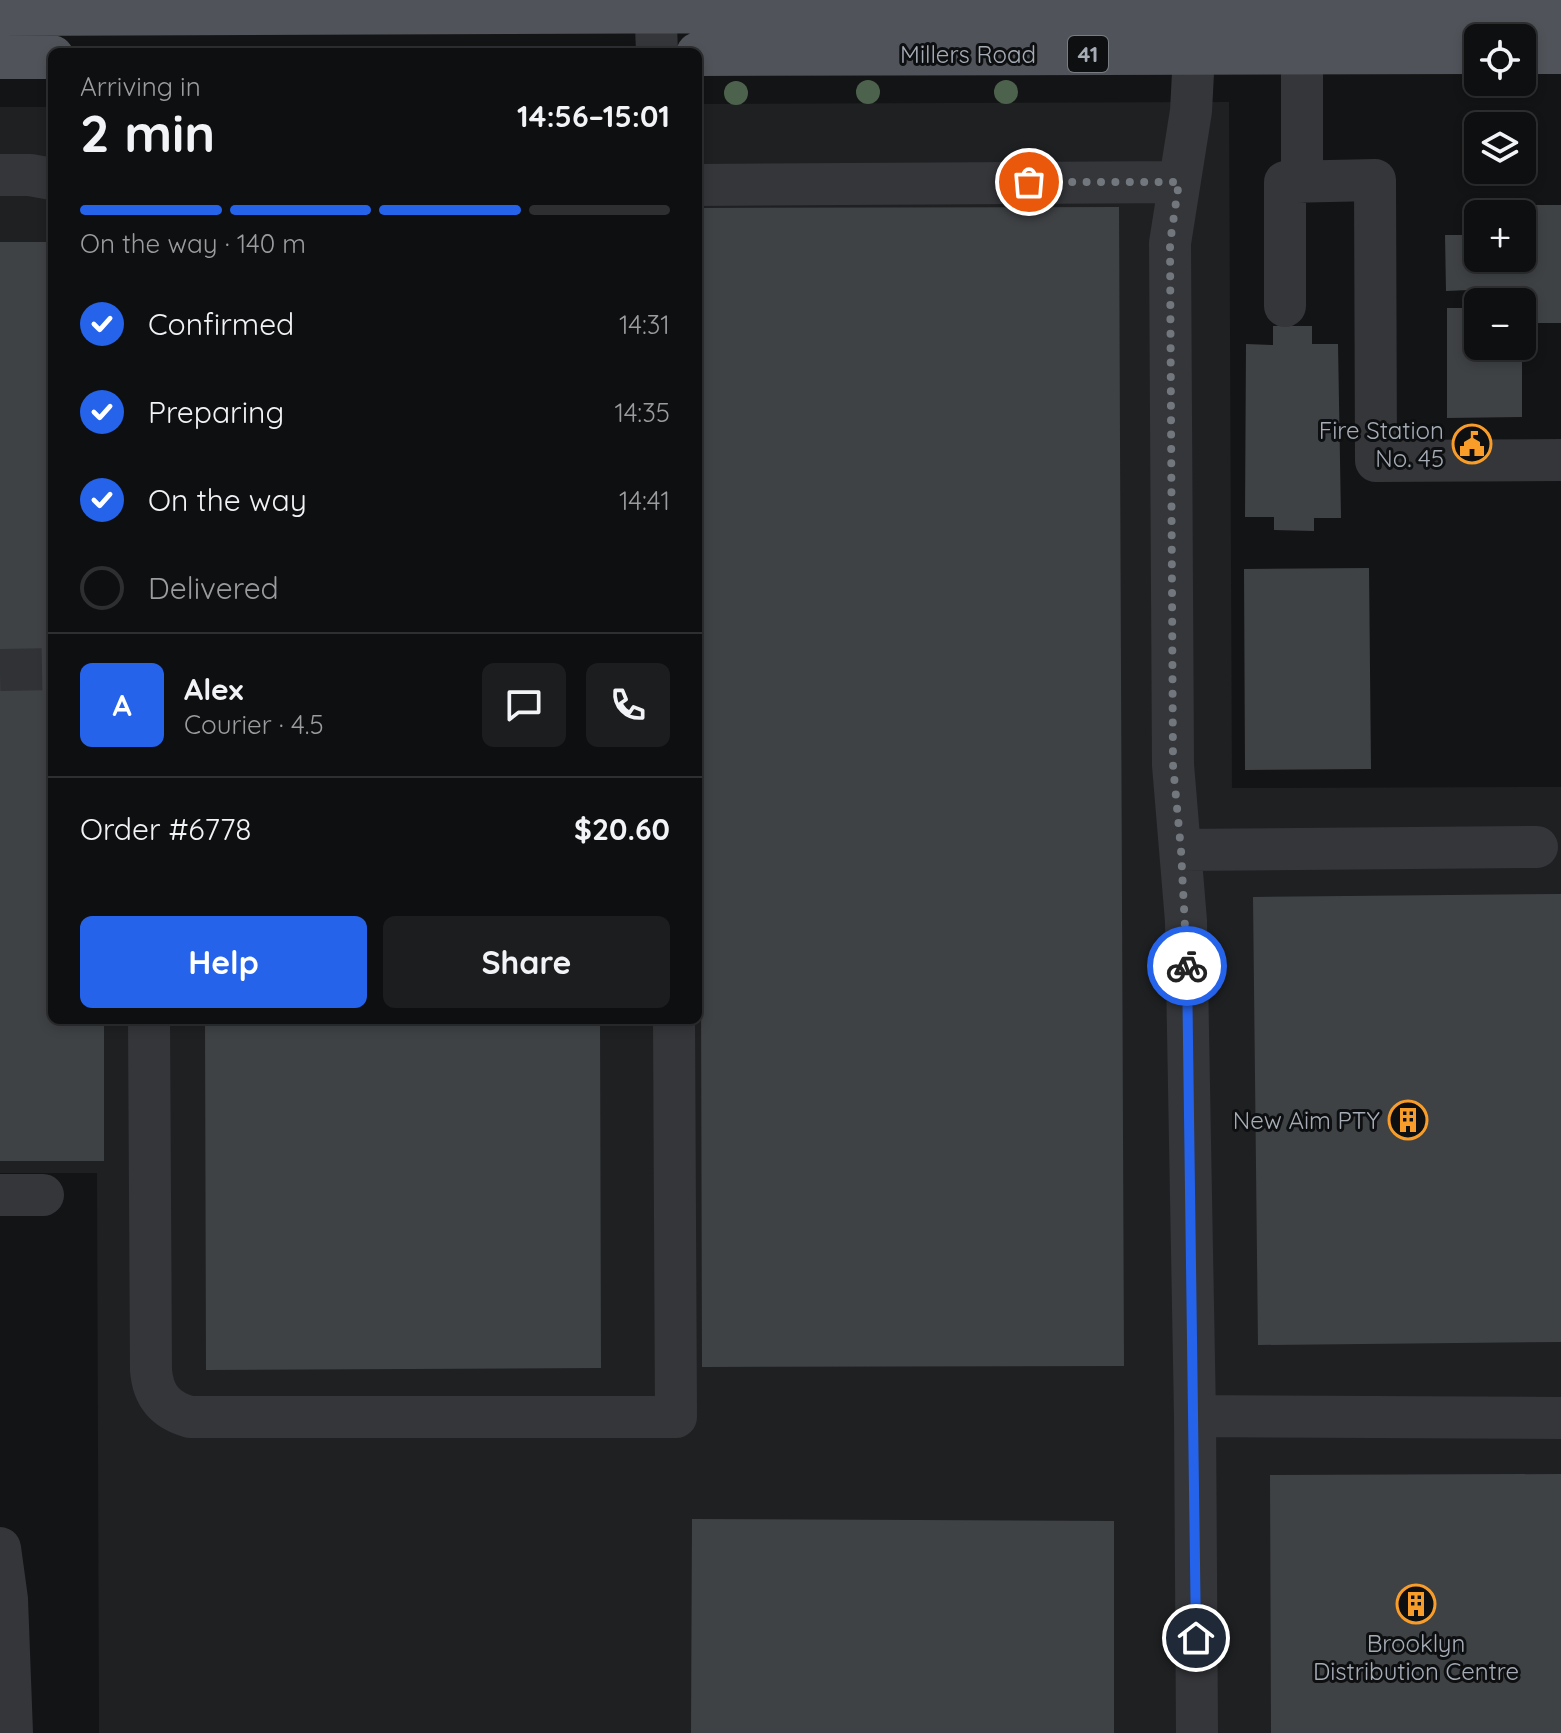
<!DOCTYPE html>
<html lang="en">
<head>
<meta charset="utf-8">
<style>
  body { margin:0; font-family:Quicksand,sans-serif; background:#1c1d1e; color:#f1f3f6; height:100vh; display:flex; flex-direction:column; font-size:30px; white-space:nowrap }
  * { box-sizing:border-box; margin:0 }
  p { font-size:26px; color:#9b9c9f }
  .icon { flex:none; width:44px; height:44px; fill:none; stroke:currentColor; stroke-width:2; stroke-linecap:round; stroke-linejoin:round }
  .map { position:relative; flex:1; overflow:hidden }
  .drawer { position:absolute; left:48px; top:48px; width:654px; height:976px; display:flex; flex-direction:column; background:#0e0f10; border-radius:12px; box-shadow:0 4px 12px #0003,0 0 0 2px #2e2f30 }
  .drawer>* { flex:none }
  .buttons { position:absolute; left:1464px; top:24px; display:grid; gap:16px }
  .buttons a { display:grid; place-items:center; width:72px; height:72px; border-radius:12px; background:#0e0f10; box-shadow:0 4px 12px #0003,0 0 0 2px #2e2f30; font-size:40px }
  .pin { position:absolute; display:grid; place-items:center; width:68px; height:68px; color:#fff; margin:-34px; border:4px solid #fff; border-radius:50%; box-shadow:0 2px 8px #0007 }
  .courier { position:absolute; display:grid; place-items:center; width:80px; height:80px; margin:-40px; border:6px solid #2563eb; border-radius:50%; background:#fff; color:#222; box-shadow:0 2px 10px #0007 }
  .head em { font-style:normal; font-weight:700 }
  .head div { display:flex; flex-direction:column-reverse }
  .head { display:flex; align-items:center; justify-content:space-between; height:136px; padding:0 32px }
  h1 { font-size:52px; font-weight:700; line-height:60px }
  .bar { display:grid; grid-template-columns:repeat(4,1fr); gap:12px 8px; align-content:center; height:96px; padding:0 32px }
  .bar i { height:10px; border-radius:6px; background:#2e2f30 }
  .bar .current { background:#2563eb }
  .bar p { grid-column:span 4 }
  .line { display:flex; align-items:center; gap:20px; padding:0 32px; border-top:2px solid #2e2f30 }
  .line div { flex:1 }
  .round { display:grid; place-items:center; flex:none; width:84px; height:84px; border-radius:12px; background:#1c1d1e }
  ol { padding:0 32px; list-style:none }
  li { display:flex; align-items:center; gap:24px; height:88px }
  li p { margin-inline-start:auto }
  li .icon { padding:8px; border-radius:50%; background:#2563eb; color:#fff; stroke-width:4 }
  li:last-child { color:#9b9c9f }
  li i { width:44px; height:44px; border:4px solid #2e2f30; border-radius:50% }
  .cta { display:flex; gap:16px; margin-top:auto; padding:16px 32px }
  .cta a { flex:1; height:92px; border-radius:12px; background:#2563eb; color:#fff; font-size:32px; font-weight:700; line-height:92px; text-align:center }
  .cta a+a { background:#1c1d1e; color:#f1f3f6 }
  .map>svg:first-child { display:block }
  .built { fill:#1f2022 }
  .building { fill:#3f4245; fill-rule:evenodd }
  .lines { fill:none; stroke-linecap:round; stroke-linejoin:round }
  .minor-tunnel { stroke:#303235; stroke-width:42; stroke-dasharray:42 21; stroke-linecap:butt }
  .minor { stroke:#34363a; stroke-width:42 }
  .major { stroke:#505359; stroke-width:44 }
  .tree { fill:#4d624d }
  .done { stroke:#72777e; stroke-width:8; stroke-dasharray:0 14.4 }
  .route { stroke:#2563eb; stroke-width:10 }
  .labels { text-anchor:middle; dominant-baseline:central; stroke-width:6; stroke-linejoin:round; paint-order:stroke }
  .shield { fill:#0e0f10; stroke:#787d84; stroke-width:2 }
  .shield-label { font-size:22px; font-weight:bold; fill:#a5acb6 }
  .street-label { font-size:24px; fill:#a5acb6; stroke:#0e0f10 }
  .poi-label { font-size:24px; fill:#a5acb6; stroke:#0e0f10; text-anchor:end }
</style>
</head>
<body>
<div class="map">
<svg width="1561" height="1733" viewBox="0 0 1561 1733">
  <rect width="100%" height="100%" fill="#131415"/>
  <path class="built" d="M 1229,102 L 1232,788 L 1561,787 L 1561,1733 L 99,1733 L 97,1173 L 0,1173 L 0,107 L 52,107 L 52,1020 L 698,1020 L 698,104 Z"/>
  <path class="building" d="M 1471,205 L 1561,205 L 1561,323 L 1522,323 L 1522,302 L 1478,302 L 1478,346 L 1522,346 L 1522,417 L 1447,418 L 1447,308 L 1469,308 L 1469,290 L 1446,291 L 1445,235 L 1464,235 L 1464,212 ZM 1478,214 L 1522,214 L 1522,258 L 1478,258 Z
    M 1119,207 L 1124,1366 L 702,1367 L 699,208 Z
    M 0,242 L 52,242 L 52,1020 L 104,1020 L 104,1161 L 0,1161 Z
    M 1273,326 L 1312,326 L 1312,344 L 1338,344 L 1341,518 L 1314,518 L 1314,531 L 1274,530 L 1274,517 L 1245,517 L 1246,344 L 1273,345 Z
    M 1369,568 L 1371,769 L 1245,770 L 1244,569 Z
    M 1561,894 L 1561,1342 L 1258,1345 L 1253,897 Z
    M 205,1020 L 600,1020 L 601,1368 L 206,1370 Z
    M 1561,1474 L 1561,1733 L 1271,1733 L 1270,1475 Z
    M 692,1519 L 1114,1521 L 1114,1733 L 691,1733 Z"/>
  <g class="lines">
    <path class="minor-tunnel" d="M 0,670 L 52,669"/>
    <path class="minor" d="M 655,0 L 657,52
      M 1194,54 L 1191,111 L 1170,243 L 1173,765 L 1186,921 L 1195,1416 L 1197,1733
      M 0,175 L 30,175 L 52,179
      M 1302,182 L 1302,53
      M 698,185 L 1179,182
      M 1285,306 L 1285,182 L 1375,180 L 1376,461 L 1561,460
      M 1181,850 L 1537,847
      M 149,1020 L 151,1370 C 153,1396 165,1410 190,1417 L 676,1417 L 674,1020
      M 0,1195 L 43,1195
      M 1195,1416 L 1561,1418
      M 0,1548 L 7,1599 L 12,1733"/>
    <path class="major" d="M 0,14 L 1561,8
      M 1522,52 L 1561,52
      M 698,54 L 1478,52
      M 0,57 L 52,57"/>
  </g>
  <g class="tree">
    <circle cx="868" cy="92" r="12"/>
    <circle cx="1006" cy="92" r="12"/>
    <circle cx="736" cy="93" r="12"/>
  </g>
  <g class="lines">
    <path class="done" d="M 1029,182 L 1179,182 L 1170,243 L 1173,765 L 1181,850 L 1187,966"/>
    <path class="route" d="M 1187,966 L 1196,1638"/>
  </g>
  <defs>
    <g id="civic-ring" transform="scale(2)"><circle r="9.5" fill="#0e0f10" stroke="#f89d29" stroke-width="1.5"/><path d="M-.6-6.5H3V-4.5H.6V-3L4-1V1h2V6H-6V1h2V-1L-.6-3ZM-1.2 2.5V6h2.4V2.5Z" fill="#f89d29"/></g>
    <g id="building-ring" transform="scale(2)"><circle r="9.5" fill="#0e0f10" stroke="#f89d29" stroke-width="1.5"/><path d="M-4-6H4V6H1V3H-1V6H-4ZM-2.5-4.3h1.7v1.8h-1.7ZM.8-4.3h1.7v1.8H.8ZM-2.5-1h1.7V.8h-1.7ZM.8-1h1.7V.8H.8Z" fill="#f89d29"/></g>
  </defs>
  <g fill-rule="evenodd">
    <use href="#civic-ring" x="1472" y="444"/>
    <use href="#building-ring" x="1408" y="1120"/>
    <use href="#building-ring" x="1416" y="1604"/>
  </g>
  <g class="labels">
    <rect class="shield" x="1068" y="36" width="40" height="36" rx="6"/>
    <g class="shield-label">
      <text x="1088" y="54">41</text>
    </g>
    <g class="street-label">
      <text x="968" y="54">Millers Road</text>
    </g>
    <g class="poi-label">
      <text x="1444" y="430">Fire Station<tspan x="1444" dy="28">No. 45</tspan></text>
      <text x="1380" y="1120">New Aim PTY</text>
      <text x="1416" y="1643" text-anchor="middle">Brooklyn<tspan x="1416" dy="28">Distribution Centre</tspan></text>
    </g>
  </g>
</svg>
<div class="buttons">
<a><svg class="icon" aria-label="locate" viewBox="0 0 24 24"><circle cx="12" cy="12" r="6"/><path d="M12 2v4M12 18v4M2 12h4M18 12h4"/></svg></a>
<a><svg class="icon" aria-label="layers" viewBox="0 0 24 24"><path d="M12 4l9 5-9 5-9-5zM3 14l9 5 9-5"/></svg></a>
<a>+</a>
<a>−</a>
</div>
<div class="pin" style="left:1029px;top:182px;background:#ea580c"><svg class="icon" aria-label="bag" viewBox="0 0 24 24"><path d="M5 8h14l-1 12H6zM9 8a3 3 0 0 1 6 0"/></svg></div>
<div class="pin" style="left:1196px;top:1638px;background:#1f2937"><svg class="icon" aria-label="home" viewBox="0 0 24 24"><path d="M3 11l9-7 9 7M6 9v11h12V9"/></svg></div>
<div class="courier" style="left:1187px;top:966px"><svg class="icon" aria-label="bike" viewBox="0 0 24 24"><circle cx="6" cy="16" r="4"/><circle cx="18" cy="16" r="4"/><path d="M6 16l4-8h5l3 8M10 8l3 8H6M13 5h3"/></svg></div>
<section class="drawer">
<div class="head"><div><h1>2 min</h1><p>Arriving in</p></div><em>14:56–15:01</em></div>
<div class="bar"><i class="current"></i><i class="current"></i><i class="current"></i><i></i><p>On the way · 140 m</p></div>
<ol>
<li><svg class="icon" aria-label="check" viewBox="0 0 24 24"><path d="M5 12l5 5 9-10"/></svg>Confirmed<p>14:31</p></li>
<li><svg class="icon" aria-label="check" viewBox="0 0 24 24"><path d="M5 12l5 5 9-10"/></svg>Preparing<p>14:35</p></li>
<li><svg class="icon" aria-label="check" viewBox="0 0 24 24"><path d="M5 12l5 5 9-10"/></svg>On the way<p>14:41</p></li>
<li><i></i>Delivered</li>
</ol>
<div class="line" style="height:144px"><b class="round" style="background:#2563eb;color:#fff">A</b><div><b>Alex</b><p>Courier · 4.5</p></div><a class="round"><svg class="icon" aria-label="chat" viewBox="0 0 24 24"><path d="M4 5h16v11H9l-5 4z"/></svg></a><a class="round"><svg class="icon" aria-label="phone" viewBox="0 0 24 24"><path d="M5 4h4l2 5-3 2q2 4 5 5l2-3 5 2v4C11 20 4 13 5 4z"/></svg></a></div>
<div class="line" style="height:104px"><div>Order #6778</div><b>$20.60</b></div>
<div class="cta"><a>Help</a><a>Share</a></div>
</section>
</div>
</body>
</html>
